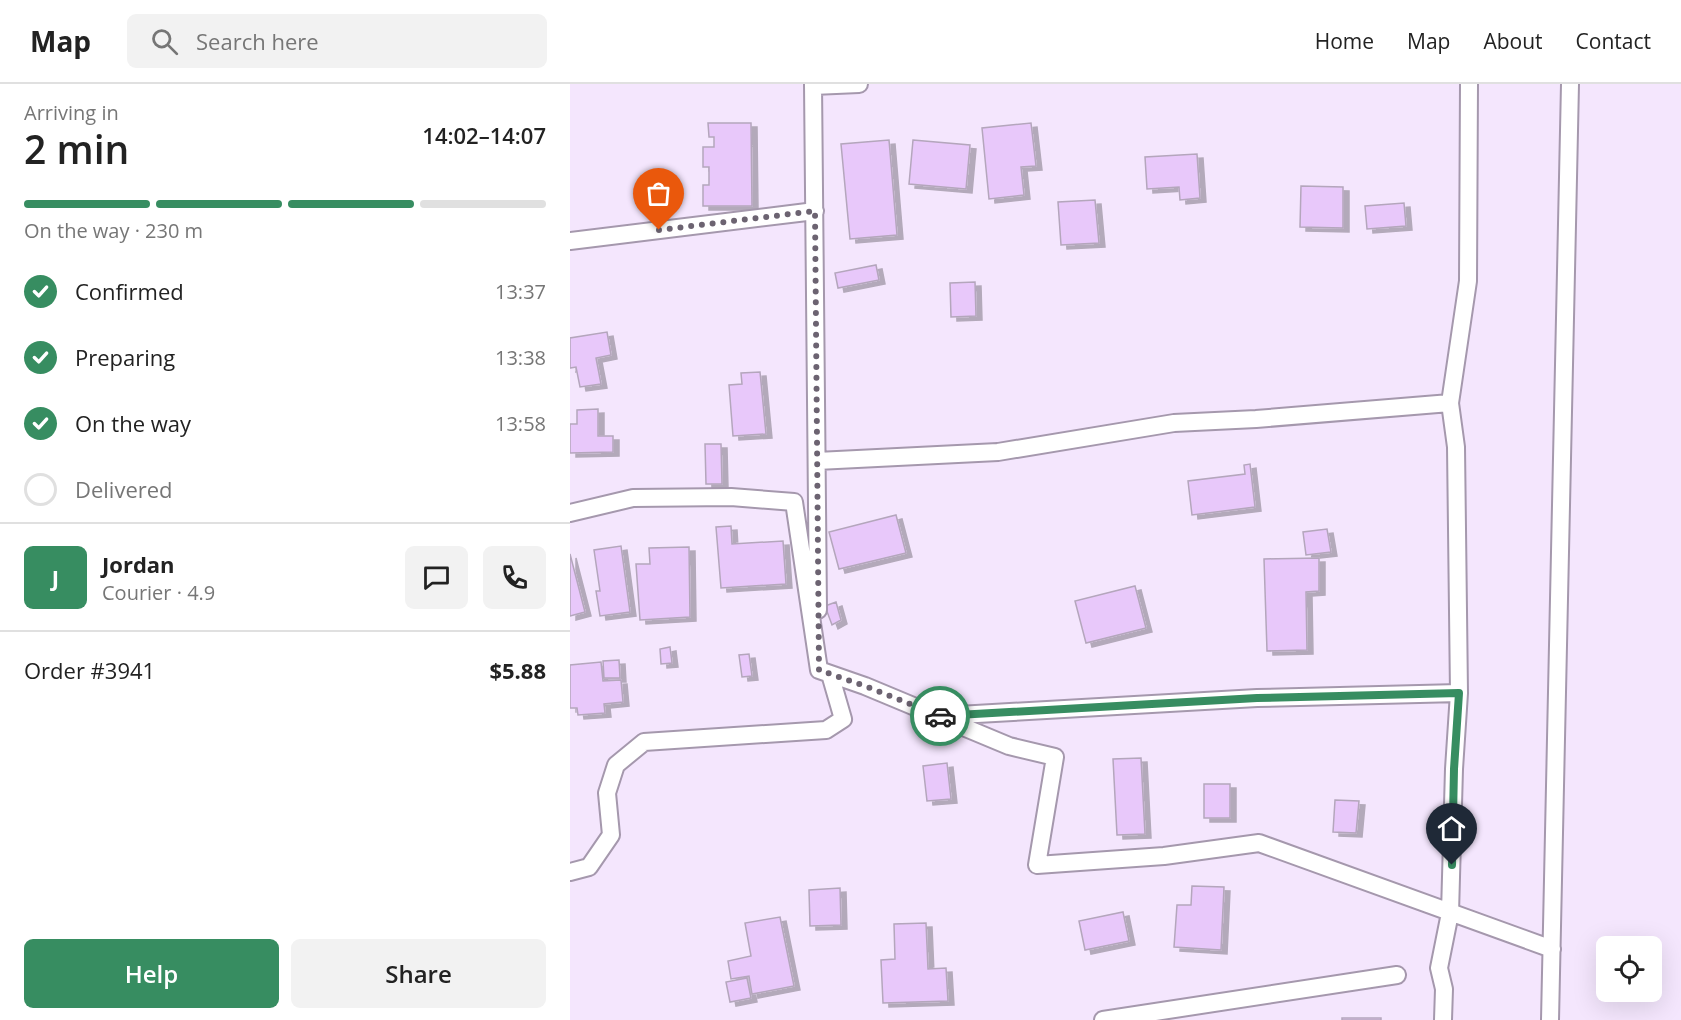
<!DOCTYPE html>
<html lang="en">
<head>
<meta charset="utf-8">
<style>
  body { margin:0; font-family:"Open Sans",sans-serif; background:#f2f2f2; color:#222; height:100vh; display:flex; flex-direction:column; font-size:22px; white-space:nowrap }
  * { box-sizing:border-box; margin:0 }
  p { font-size:20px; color:#767676 }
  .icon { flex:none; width:33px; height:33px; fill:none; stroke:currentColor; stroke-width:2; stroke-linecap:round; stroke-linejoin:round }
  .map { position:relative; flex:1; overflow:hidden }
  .panel { display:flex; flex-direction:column; background:#fff; width:570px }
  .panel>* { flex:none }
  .controls { position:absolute; left:1026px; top:852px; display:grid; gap:12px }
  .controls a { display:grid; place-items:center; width:66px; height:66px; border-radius:9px; background:#fff; box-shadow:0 6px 24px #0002; font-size:30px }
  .pin { position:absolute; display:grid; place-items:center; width:51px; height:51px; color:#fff; margin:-62px -26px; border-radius:50% 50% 50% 0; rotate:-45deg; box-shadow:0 0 6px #0007 }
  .pin .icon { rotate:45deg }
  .courier { position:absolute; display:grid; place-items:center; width:60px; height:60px; margin:-30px; border:4px solid #378d61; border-radius:50%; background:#fff; color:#222; box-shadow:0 2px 8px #0007 }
  .head em { font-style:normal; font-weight:600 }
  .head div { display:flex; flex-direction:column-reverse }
  .head { display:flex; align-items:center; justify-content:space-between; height:102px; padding:0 24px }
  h1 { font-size:39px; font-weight:600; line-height:45px }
  .bar { display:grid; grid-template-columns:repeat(4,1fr); gap:9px 6px; align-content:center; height:72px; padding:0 24px }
  .bar i { height:8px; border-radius:4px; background:#e0e0e0 }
  .bar .on { background:#378d61 }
  .bar p { grid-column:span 4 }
  .line { display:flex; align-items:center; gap:15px; padding:0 24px; border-top:2px solid #e0e0e0 }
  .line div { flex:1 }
  .round { display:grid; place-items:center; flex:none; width:63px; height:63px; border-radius:9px; background:#f2f2f2 }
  ol { padding:0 24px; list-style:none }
  li { display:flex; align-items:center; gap:18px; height:66px }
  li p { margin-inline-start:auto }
  li .icon { padding:6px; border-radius:50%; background:#378d61; color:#fff; stroke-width:4 }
  li:last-child { color:#767676 }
  li i { width:33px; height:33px; border:3px solid #e0e0e0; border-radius:50% }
  .primary-button { display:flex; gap:12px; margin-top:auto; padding:12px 24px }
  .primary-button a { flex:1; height:69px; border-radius:9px; background:#378d61; color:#fff; font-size:24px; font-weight:600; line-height:69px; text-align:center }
  .primary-button a+a { background:#f2f2f2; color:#222 }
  header { display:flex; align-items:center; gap:36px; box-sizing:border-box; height:84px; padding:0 30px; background:#fff; border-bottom:2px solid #e0e0e0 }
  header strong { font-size:28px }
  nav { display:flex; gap:33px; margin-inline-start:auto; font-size:21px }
  .search { width:420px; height:54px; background:#f2f2f2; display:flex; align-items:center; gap:15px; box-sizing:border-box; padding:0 21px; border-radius:9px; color:#767676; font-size:22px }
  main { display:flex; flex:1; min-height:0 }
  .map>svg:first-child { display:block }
  .building { fill:#e8c8fa; stroke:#b4a6bc; stroke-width:1.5; filter:url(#shadow) }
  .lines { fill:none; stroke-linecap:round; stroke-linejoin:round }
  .minor-casing { stroke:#a598ad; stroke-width:20 }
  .minor { stroke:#fff; stroke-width:16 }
  .done { stroke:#6c6371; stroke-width:6; stroke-dasharray:0 10.8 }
  .route { stroke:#378d61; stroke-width:8 }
</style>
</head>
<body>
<header>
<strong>Map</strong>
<div class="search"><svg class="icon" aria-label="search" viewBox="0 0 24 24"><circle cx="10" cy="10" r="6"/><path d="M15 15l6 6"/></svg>Search here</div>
<nav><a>Home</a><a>Map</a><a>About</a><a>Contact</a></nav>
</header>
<main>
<section class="panel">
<div class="head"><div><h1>2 min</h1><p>Arriving in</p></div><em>14:02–14:07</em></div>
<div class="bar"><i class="on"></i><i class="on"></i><i class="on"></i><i></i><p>On the way · 230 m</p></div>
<ol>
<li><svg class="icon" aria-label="check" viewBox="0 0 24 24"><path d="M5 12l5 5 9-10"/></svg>Confirmed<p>13:37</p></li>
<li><svg class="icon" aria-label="check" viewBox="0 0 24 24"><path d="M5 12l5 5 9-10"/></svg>Preparing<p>13:38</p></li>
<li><svg class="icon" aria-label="check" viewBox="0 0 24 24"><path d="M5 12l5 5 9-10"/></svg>On the way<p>13:58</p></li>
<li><i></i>Delivered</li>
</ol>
<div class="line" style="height:108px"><b class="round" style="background:#378d61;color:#fff">J</b><div><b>Jordan</b><p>Courier · 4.9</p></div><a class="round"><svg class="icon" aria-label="chat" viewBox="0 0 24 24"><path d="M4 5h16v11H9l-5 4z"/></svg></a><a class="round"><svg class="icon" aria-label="phone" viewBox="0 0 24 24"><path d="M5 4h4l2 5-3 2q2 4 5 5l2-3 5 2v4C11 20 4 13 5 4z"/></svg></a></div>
<div class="line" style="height:78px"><div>Order #3941</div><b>$5.88</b></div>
<div class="primary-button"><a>Help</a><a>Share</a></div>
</section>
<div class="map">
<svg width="1111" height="936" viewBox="0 0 1111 936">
  <defs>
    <filter id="shadow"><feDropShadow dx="6" dy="4" stdDeviation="0" flood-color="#0004"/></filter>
  </defs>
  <rect width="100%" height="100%" fill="#f4e6fd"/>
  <path class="building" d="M 138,39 L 181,39 L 182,122 L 133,122 L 133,101 L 139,101 L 139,83 L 133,83 L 133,63 L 144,63 L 144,53 L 139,53 Z
    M 461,39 L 466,82 L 451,83 L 454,111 L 419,115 L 412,44 Z
    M 319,56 L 327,151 L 280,155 L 271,60 Z
    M 343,56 L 400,61 L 396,105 L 339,100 Z
    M 627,70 L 630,114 L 610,116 L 609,103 L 577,105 L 575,73 Z
    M 731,102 L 773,103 L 773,144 L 730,143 Z
    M 525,116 L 529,159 L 491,161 L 488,118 Z
    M 834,119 L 836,142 L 797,145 L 795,122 Z
    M 306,181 L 309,196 L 268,204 L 265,189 Z
    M 405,198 L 406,232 L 381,233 L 380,199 Z
    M 37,248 L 41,271 L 26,274 L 31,300 L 10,303 L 6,283 L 0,284 L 0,254 Z
    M 190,288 L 196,350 L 163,352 L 159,301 L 172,300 L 171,289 Z
    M 28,325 L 28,352 L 43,352 L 43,368 L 0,369 L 0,340 L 7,340 L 7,326 Z
    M 135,360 L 151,360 L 152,400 L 136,400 Z
    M 680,380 L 685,423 L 622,431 L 618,397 L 675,390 L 674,381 Z
    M 326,431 L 336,469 L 269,485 L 259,448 Z
    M 161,442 L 162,460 L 213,457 L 216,500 L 151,504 L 146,443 Z
    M 757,445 L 761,468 L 736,471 L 733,448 Z
    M 51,462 L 60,528 L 30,532 L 26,507 L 30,507 L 24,466 Z
    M 119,463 L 120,533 L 70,536 L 66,480 L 80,480 L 79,464 Z
    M 0,470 L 15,528 L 0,532 Z
    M 749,474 L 749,507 L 736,508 L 737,566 L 697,567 L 694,475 Z
    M 565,502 L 576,544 L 516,559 L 505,517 Z
    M 266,518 L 271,536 L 262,541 L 255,522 Z
    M 100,563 L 102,579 L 91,580 L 90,565 Z
    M 179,570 L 182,592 L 172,593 L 169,571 Z
    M 49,576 L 50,594 L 34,594 L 33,577 Z
    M 31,578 L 33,597 L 51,596 L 53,618 L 34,620 L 35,629 L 8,631 L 7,624 L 0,624 L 0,581 Z
    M 571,674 L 575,750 L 547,751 L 543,675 Z
    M 377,679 L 381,715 L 357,717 L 353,682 Z
    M 634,700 L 660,700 L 660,734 L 634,734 Z
    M 765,716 L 789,717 L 786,749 L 763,748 Z
    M 622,802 L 654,803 L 651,866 L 604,863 L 607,821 L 621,821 Z
    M 270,804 L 271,841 L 240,842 L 239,806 Z
    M 553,828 L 559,857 L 515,866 L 509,837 Z
    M 210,833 L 224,902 L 182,910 L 179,892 L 161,895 L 158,877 L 181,872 L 175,839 Z
    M 356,839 L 358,885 L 376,884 L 378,917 L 313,919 L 311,876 L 325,875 L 324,840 Z
    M 177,894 L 181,914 L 160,918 L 156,898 Z
    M 772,934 L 811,934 L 811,936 L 772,936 Z"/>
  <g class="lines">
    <g class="minor-casing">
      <path id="minor" d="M 243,0 L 248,526
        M 243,2 L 289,0
        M 0,157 L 245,127
        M 247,377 L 428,368 L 604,339 L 686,335 L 880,319
        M 0,429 L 63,414 L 161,413 L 224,418 L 249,586 L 295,602 L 439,662 L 485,673 L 467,781 L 594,772 L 689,759 L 982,865
        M 371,632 L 687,614 L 889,609
        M 0,788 L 19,783 L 41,751 L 37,709 L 46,681 L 74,658 L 256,646 L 273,635 L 260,590
        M 533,936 L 827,891
        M 873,936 L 874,905 L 869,884 L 880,829 L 884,685 L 889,609 L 886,363 L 880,319 L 898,197 L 899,0
        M 980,936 L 1000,0"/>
    </g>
    <use href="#minor" class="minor"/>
  </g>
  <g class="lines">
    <path class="done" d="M 89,146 L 245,127 L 249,586 L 295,602 L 370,632"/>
    <path class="route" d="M 370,632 L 687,614 L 889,609 L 884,685 L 882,781"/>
  </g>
</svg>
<div class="controls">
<a><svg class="icon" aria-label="locate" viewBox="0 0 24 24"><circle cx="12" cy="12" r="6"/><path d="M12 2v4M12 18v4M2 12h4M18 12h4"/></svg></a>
</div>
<div class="pin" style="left:89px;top:146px;background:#ea580c"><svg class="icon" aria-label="bag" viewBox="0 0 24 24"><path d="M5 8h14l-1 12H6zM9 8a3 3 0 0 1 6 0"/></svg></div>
<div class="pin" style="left:882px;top:781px;background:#1f2937"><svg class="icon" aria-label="home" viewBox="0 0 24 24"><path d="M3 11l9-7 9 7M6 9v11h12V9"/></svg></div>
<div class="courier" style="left:370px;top:632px"><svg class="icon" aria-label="car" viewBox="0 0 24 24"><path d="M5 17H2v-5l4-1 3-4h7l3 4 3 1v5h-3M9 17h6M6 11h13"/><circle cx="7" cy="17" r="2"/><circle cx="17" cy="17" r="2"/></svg></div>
</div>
</main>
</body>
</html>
